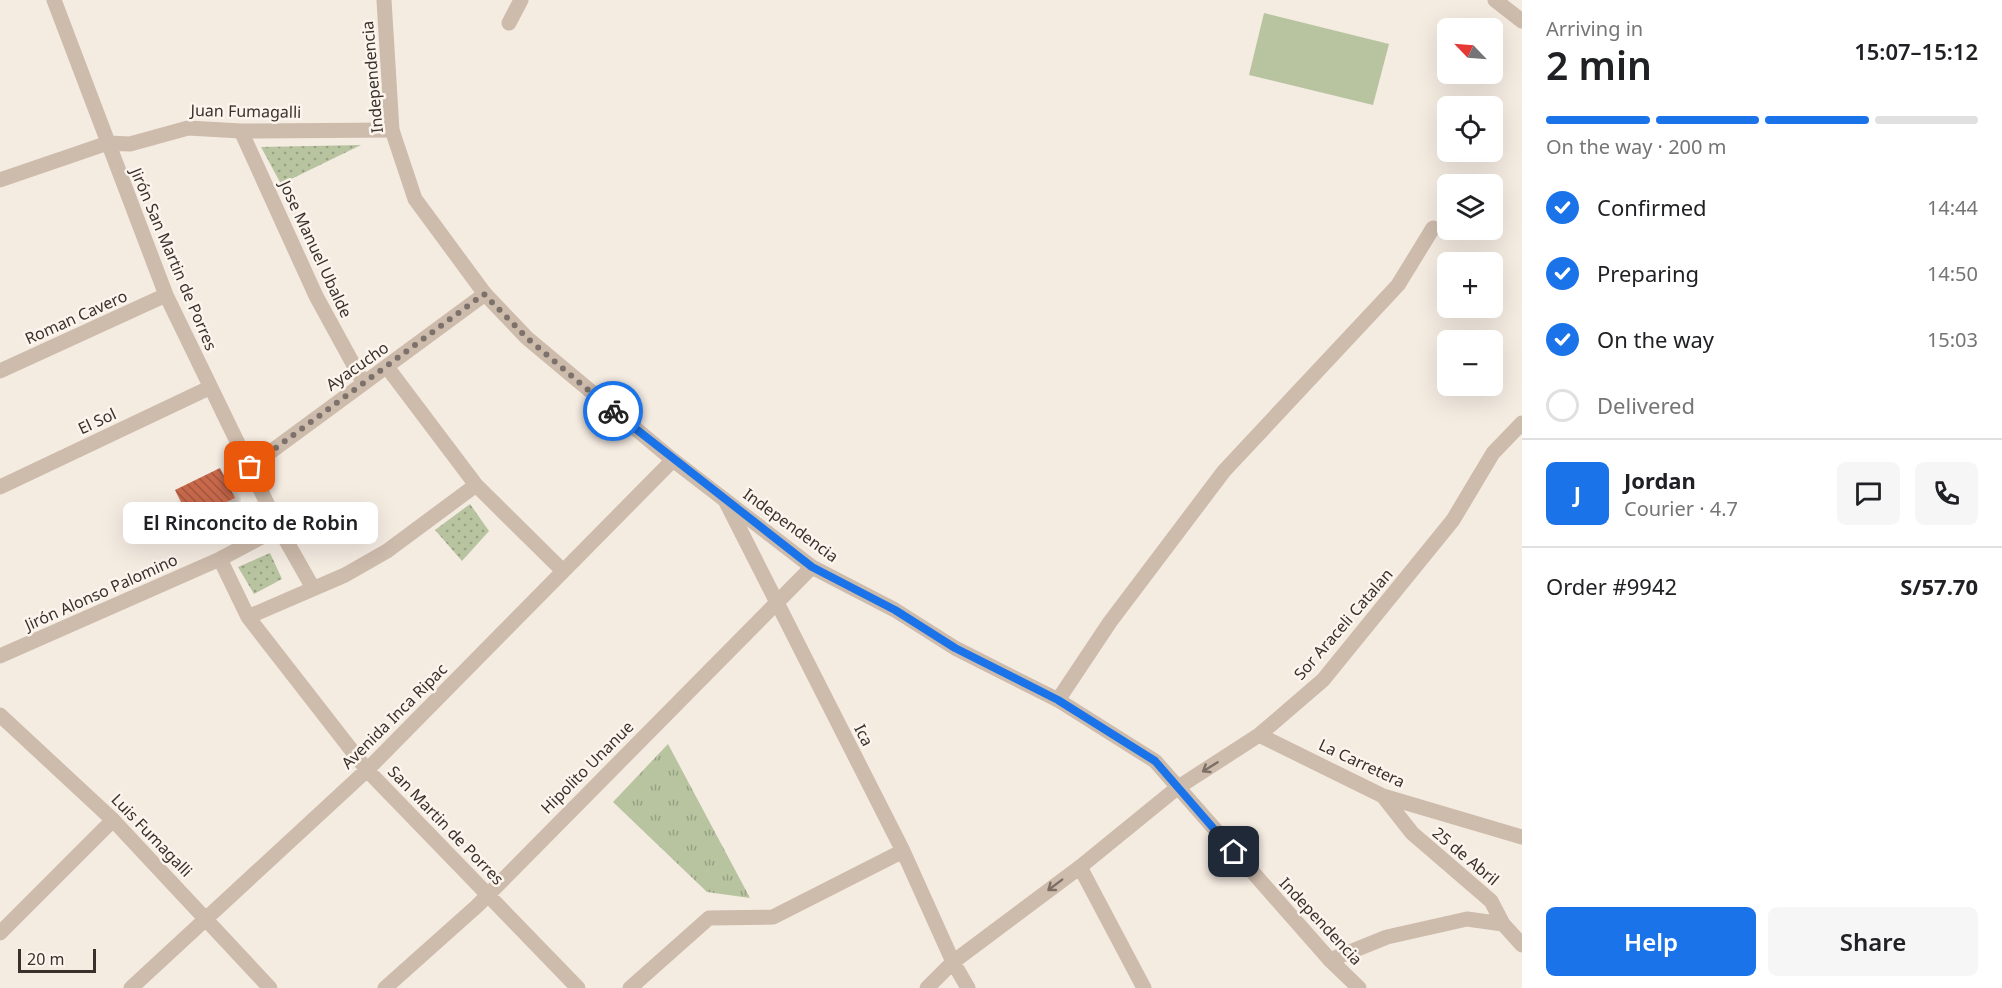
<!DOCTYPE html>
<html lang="en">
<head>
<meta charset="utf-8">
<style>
  body { margin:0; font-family:"Noto Sans",sans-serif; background:#f6f6f6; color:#202124; height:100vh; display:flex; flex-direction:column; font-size:22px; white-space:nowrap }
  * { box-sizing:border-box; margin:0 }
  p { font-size:20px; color:#757577 }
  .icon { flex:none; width:33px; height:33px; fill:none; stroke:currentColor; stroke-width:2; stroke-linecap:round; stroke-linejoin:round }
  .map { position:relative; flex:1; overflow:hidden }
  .panel { display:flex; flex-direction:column; background:#fff; width:480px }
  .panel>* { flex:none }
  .needle { width:39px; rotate:295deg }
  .controls { position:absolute; left:1437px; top:18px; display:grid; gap:12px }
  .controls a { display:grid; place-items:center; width:66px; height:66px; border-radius:9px; background:#fff; box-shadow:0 6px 24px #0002; font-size:30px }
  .scale { position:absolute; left:18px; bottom:15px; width:78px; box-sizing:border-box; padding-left:6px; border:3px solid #3b302b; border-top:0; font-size:16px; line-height:21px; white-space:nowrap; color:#3b302b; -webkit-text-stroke:4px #fbf5ee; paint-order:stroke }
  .pin { position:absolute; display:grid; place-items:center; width:51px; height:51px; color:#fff; margin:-26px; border-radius:12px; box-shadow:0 3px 9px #0006 }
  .courier { position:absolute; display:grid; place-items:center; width:60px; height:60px; margin:-30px; border:4px solid #1a73e8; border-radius:50%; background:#fff; color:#222; box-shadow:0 2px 8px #0007 }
  .bubble { position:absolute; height:42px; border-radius:9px; background:#fff; box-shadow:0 6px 24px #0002; font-size:20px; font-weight:600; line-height:42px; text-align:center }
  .overview em { font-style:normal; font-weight:600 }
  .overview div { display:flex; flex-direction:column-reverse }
  .overview { display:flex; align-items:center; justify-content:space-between; height:102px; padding:0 24px }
  h1 { font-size:39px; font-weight:600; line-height:45px }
  .bar { display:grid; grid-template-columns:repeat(4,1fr); gap:9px 6px; align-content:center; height:72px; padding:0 24px }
  .bar i { height:8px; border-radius:4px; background:#e0e0e0 }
  .bar .selected { background:#1a73e8 }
  .bar p { grid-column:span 4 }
  .line { display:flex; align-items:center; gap:15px; padding:0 24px; border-top:2px solid #e0e0e0 }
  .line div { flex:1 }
  .round { display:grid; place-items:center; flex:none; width:63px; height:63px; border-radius:9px; background:#f6f6f6 }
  ol { padding:0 24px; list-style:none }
  li { display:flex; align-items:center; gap:18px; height:66px }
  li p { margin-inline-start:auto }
  li .icon { padding:6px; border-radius:50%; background:#1a73e8; color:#fff; stroke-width:4 }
  li:last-child { color:#757577 }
  li i { width:33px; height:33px; border:3px solid #e0e0e0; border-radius:50% }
  .button { display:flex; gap:12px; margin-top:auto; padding:12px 24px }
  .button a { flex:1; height:69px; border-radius:9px; background:#1a73e8; color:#fff; font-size:24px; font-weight:600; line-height:69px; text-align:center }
  .button a+a { background:#f6f6f6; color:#202124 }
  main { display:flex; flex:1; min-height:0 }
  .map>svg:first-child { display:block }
  .grass { fill:url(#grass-dots) }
  .park { fill:url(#park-tufts) }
  .pitch { fill:#b8c4a0 }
  .building { fill:url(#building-back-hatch); filter:url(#shadow) }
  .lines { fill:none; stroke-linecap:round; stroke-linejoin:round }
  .pedestrian { stroke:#cdbbac; stroke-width:15 }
  .minor { stroke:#cdbbac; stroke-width:15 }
  .tertiary { stroke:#cdbbac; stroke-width:15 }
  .oneway { stroke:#7d6f65 }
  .done { stroke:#7c716b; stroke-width:6; stroke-dasharray:0 10.8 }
  .route { stroke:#1a73e8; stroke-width:8 }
  .labels { text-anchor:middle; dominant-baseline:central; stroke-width:5; stroke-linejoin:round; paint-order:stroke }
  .street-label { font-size:16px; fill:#3b302b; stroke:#fbf5ee }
</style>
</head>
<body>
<main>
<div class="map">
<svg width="1522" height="988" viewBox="0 0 1522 988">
  <defs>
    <pattern id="grass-dots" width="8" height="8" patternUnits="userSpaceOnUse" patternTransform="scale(1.5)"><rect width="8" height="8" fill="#b8c4a0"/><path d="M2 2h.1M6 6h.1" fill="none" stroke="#97a083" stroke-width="1.8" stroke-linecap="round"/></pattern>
    <pattern id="park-tufts" width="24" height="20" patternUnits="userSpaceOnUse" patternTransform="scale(1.5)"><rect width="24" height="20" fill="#b8c4a0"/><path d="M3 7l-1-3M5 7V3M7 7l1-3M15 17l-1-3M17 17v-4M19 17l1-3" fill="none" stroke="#97a083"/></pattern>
    <pattern id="building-back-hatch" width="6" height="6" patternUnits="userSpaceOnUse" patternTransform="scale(1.5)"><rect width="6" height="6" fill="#c8694b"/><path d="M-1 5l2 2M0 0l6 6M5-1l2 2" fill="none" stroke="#a4573f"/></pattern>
    <filter id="shadow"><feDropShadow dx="5.5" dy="5.5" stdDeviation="3" flood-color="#0004"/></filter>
  </defs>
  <rect width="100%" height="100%" fill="#f4ebe1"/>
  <path class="grass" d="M 361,145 L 281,184 L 261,147 Z
    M 470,504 L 489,531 L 462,561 L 435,530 Z
    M 270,553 L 282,579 L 254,594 L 238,567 Z"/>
  <path class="park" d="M 668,744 L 750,898 L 707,892 L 613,802 Z"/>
  <path class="pitch" d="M 1264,13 L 1389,44 L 1373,105 L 1249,75 Z"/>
  <path class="building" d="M 220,468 L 235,498 L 190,520 L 175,490 Z"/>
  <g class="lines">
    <path class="pedestrian" d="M 0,933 L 113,820"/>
    <path class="minor" d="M 54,0 L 166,295 L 279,528 L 313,588
      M 1495,0 L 1522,21
      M 509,23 L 521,0
      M 241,131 L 316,296 L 363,382
      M 0,180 L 108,143 L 130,144 L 188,128 L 241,131 L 392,130
      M 387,367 L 476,485 L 563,571
      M 0,371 L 166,295
      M 250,467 L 485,294
      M 0,487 L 209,388
      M 725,500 L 903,851 L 953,962 L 968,988
      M 220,559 L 248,617 L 367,770 L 578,988
      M 248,617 L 345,575 L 387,551 L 476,485
      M 0,656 L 220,559 L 279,528
      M 1058,700 L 1110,622 L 1224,471 L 1398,285 L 1433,228
      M 0,715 L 113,820 L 270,988
      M 1259,735 L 1383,796 L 1522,837
      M 1383,796 L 1412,833 L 1491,901 L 1503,924 L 1522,945
      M 1080,867 L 1144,988
      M 1330,960 L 1387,937 L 1467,919 L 1503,924
      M 131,988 L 367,770 L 673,460
      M 385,988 L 477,906 L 812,567
      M 630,988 L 709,918 L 773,917 L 903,851
      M 927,988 L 953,962 L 1080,867 L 1177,788 L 1259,735 L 1323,680 L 1453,520 L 1493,453 L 1522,423"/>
    <path class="tertiary" d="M 384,0 L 392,130 L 415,199 L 485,294 L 527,338 L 673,460 L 812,567 L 895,610 L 955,648 L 1058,700 L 1155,761 L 1330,960 L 1359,988"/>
  </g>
  <defs><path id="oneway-shaft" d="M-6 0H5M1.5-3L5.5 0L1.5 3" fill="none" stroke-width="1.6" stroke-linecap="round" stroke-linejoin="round" transform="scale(1.5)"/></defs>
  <g class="oneway">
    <use href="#oneway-shaft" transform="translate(1210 767) rotate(148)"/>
    <use href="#oneway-shaft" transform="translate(1055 885) rotate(143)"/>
  </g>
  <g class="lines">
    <path class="done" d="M 250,467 L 484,294 L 527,338 L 613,411"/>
    <path class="route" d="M 613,411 L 812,567 L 895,610 L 955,648 L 1058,700 L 1155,761 L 1234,852"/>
  </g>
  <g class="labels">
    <g class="street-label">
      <text transform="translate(372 77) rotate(-95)">Independencia</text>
      <text transform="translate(246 111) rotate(1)">Juan Fumagalli</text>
      <text transform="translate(316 249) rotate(65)">Jose Manuel Ubalde</text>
      <text transform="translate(174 259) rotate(67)">Jirón San Martin de Porres</text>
      <text transform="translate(76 317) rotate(-24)">Roman Cavero</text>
      <text transform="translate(357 366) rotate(-35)">Ayacucho</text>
      <text transform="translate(97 421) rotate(-25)">El Sol</text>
      <text transform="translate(791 525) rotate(36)">Independencia</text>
      <text transform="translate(101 592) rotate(-24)">Jirón Alonso Palomino</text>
      <text transform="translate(1343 624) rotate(-49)">Sor Araceli Catalan</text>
      <text transform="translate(394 716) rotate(-45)">Avenida Inca Ripac</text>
      <text transform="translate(864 735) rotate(63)">Ica</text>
      <text transform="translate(1362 763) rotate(25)">La Carretera</text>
      <text transform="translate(587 767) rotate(-45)">Hipolito Unanue</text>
      <text transform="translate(446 825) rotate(46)">San Martin de Porres</text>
      <text transform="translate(152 835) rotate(46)">Luis Fumagalli</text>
      <text transform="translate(1466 856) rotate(40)">25 de Abril</text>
      <text transform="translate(1321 921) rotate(47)">Independencia</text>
    </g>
  </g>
</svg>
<div class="controls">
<a><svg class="needle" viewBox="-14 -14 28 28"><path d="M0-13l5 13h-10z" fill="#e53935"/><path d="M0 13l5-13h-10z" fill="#757577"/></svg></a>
<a><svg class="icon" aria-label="locate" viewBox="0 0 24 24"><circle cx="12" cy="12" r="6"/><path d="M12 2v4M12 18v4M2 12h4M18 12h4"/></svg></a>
<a><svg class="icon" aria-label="layers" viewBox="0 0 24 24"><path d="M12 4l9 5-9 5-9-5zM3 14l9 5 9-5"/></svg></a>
<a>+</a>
<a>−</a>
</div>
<div class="scale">20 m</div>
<div class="pin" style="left:250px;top:467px;background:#ea580c"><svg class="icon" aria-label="bag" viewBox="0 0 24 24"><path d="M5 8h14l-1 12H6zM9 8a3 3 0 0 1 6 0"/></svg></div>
<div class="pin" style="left:1234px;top:852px;background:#1f2937"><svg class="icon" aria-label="home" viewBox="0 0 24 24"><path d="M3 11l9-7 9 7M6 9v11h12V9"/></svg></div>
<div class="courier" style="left:613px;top:411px"><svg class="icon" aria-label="bike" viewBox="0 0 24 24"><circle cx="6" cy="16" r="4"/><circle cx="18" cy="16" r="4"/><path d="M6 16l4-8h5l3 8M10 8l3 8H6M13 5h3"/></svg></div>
<div class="bubble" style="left:123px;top:502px;width:255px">El Rinconcito de Robin</div>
</div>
<section class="panel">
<div class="overview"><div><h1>2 min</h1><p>Arriving in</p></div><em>15:07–15:12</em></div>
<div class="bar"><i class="selected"></i><i class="selected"></i><i class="selected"></i><i></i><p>On the way · 200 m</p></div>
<ol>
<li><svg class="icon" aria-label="check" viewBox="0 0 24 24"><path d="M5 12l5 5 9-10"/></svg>Confirmed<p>14:44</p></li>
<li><svg class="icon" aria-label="check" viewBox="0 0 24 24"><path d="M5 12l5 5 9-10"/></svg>Preparing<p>14:50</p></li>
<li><svg class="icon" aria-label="check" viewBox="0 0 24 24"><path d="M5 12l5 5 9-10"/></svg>On the way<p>15:03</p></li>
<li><i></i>Delivered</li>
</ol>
<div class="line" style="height:108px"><b class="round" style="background:#1a73e8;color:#fff">J</b><div><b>Jordan</b><p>Courier · 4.7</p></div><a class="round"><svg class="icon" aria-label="chat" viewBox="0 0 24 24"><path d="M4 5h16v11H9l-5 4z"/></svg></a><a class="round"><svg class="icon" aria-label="phone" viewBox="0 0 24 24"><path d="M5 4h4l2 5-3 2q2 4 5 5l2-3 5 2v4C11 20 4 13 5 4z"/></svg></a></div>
<div class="line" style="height:78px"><div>Order #9942</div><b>S/57.70</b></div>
<div class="button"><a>Help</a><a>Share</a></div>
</section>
</main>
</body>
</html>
